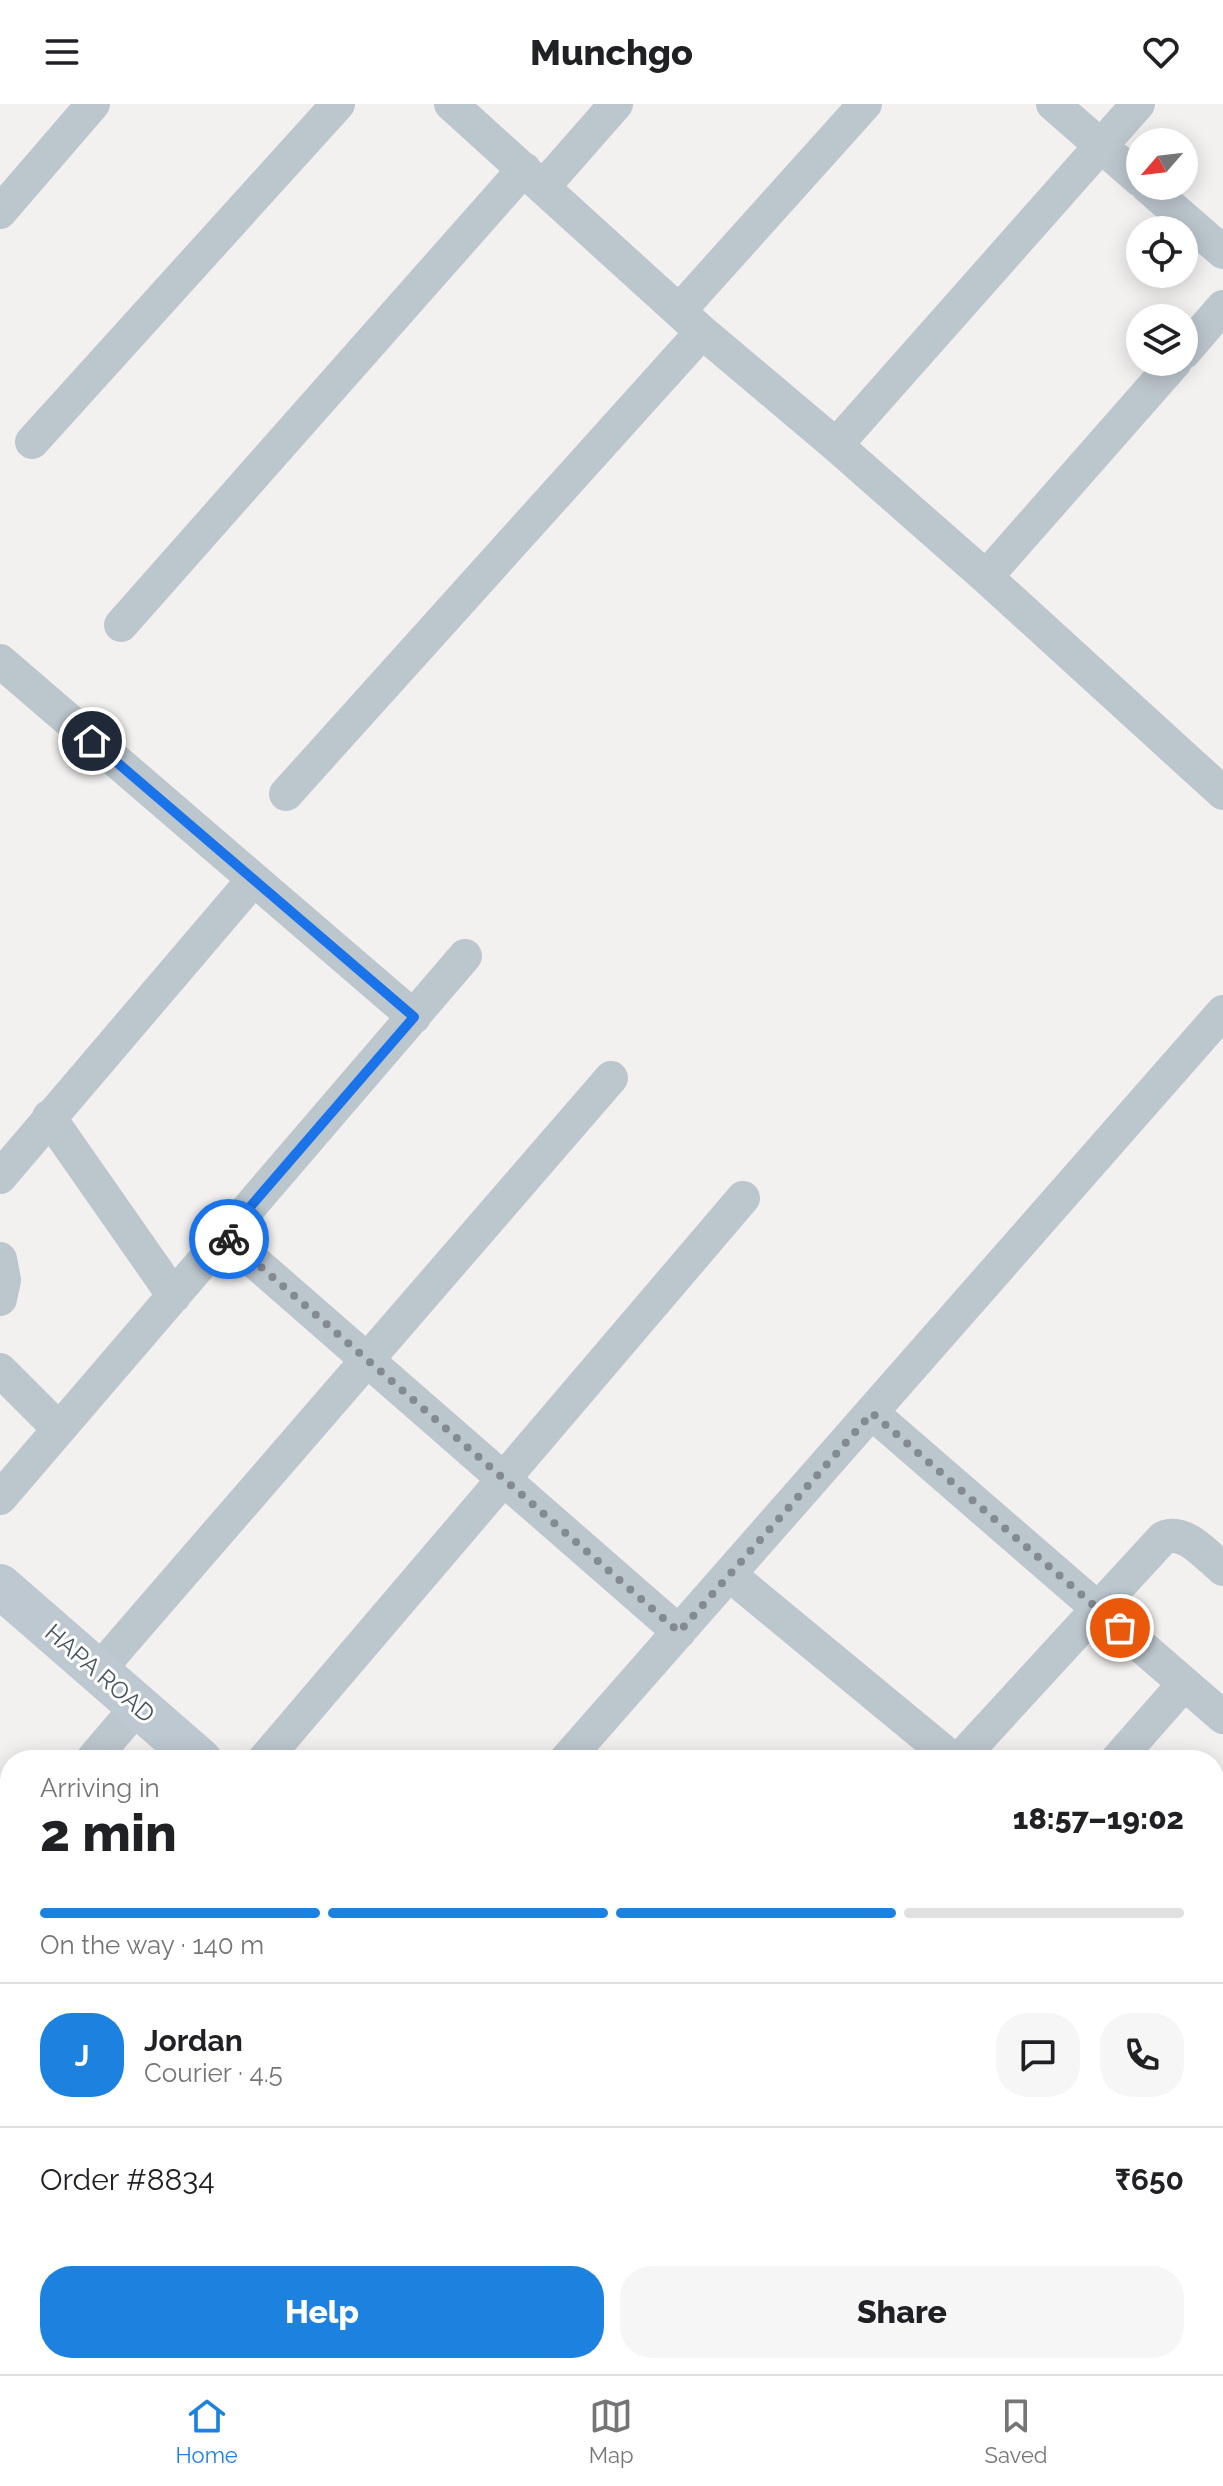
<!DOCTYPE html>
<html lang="en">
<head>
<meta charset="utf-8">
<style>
  body { margin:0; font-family:Raleway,sans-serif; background:#f6f6f6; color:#202124; height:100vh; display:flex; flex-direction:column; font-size:30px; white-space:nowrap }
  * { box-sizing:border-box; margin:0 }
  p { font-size:26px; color:#757577 }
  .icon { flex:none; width:44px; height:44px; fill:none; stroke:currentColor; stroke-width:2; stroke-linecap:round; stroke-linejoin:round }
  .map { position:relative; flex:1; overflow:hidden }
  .panel { position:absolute; left:0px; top:1646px; width:1224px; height:624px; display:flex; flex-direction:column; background:#fff; border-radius:32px 32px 0 0; box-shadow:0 4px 20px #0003 }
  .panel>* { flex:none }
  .needle { width:52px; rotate:242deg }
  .buttons { position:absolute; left:1126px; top:24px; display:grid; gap:16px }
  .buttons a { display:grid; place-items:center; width:72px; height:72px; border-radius:50%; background:#fff; box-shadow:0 4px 20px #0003; font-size:40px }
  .pin { position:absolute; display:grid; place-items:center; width:68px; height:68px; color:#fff; margin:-34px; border:4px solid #fff; border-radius:50%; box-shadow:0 2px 8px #0007 }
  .courier { position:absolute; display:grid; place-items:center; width:80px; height:80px; margin:-40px; border:6px solid #1a73e8; border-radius:50%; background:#fff; color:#222; box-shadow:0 2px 10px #0007 }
  .overview em { font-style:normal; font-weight:800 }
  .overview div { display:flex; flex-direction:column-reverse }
  .overview { display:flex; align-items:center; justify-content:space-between; height:136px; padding:0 40px }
  h1 { font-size:52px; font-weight:800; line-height:60px }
  .bar { display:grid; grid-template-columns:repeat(4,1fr); gap:12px 8px; align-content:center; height:96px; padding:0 40px }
  .bar i { height:10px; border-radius:6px; background:#e0e0e0 }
  .bar .selected { background:#1d82df }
  .bar p { grid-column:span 4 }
  .line { display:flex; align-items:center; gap:20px; padding:0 40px; border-top:2px solid #e0e0e0 }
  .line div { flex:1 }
  .round { display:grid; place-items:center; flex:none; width:84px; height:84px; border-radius:32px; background:#f6f6f6 }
  .cta { display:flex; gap:16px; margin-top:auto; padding:16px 40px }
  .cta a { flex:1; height:92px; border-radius:32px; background:#1d82df; color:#fff; font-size:32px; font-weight:800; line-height:92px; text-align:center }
  .cta a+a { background:#f6f6f6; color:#202124 }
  header { display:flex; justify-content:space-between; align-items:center; height:104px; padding:0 40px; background:#fff; font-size:36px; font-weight:800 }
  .menu { display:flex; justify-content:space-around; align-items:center; height:112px; border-top:2px solid #e0e0e0; background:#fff; font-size:22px; color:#757577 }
  .menu a { display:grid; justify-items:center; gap:4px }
  .menu .selected { color:#1d82df }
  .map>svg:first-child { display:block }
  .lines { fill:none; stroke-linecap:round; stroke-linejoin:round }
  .street { stroke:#bcc6cd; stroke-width:34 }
  .secondary { stroke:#bdc8d1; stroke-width:44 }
  .done { stroke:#848b90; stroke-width:8; stroke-dasharray:0 14.4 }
  .route { stroke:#1a73e8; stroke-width:10 }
  .labels { text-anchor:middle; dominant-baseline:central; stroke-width:6; stroke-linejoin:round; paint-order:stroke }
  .street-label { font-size:24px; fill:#48555d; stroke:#fff }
</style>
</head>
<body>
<header><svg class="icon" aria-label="menu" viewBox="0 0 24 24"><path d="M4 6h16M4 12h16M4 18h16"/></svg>Munchgo<svg class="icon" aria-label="heart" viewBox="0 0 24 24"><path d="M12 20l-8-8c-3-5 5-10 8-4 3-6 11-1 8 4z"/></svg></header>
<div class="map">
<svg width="1223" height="2270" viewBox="0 0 1223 2270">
  <rect width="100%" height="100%" fill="#f3f0f0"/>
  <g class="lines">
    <path class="street" d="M 451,0 L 702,228 L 836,341 L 986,473 L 1223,689
      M 1053,0 L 1140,76
      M 544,82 L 616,0
      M 1147,82 L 1223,148
      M 0,108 L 93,0
      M 679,207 L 865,0
      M 1184,248 L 1223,203
      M 32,338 L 338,0
      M 836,341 L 1138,0
      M 986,473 L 1175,258
      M 121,521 L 524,65
      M 0,557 L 414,913
      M 286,690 L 702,228
      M 49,1013 L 174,1192
      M 0,1073 L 253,776
      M 225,1132 L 679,1528
      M 0,1155 L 4,1176 L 0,1195
      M 0,1266 L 59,1325
      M 872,1309 L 1223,1613
      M 0,1394 L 465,852
      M 730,1471 L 954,1656
      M 98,1567 L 611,974
      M 92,1656 L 138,1602
      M 264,1656 L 743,1094
      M 566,1656 L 1223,908
      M 959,1656 L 1163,1434 C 1185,1424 1207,1452 1223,1465
      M 1117,1656 L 1184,1580
      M 1214,1712 L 1223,1701
      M 0,1765 L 10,1754
      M 1214,1876 L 1223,1883
      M 0,2088 L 10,2080
      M 196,2270 L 204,2260"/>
    <path class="secondary" d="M 0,1482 L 200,1656
      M 930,2260 L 942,2270"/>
  </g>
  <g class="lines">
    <path class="done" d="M 229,1135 L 679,1528 L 872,1309 L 1120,1524"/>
    <path class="route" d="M 92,637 L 414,913 L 225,1132 L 229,1135"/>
  </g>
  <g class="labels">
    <g class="street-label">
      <text transform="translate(100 1569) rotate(41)">HAPA ROAD</text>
    </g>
  </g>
</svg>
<div class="buttons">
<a><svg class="needle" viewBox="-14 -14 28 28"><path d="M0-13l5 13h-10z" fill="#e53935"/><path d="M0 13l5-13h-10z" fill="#757577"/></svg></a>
<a><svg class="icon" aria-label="locate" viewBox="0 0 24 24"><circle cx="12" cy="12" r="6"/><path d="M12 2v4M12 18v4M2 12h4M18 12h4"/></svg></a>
<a><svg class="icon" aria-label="layers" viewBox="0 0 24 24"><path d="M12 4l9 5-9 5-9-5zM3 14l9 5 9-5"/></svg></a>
</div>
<div class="pin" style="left:1120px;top:1524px;background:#ea580c"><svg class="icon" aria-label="bag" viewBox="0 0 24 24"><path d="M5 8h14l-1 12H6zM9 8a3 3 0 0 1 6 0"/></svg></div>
<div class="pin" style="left:92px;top:637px;background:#1f2937"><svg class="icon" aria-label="home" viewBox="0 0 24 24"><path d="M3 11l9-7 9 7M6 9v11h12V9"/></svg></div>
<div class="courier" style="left:229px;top:1135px"><svg class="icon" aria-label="bike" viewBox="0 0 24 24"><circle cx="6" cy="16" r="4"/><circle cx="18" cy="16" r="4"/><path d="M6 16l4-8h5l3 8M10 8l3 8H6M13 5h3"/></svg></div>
<section class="panel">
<div class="overview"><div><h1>2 min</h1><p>Arriving in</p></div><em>18:57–19:02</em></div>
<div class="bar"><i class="selected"></i><i class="selected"></i><i class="selected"></i><i></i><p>On the way · 140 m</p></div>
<div class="line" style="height:144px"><b class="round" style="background:#1d82df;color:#fff">J</b><div><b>Jordan</b><p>Courier · 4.5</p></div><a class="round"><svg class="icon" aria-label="chat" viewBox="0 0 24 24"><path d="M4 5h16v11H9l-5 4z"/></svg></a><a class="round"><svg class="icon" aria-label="phone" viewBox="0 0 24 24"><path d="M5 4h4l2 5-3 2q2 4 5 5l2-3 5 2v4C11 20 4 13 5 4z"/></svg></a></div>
<div class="line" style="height:104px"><div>Order #8834</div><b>₹650</b></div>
<div class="cta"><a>Help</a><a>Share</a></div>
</section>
</div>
<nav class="menu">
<a class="selected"><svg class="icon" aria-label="home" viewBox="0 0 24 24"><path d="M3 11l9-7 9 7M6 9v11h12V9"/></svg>Home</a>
<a><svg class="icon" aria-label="map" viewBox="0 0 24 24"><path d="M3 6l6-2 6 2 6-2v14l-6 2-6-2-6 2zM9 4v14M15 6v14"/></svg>Map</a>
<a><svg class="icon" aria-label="saved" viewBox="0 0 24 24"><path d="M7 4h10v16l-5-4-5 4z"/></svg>Saved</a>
</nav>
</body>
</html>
